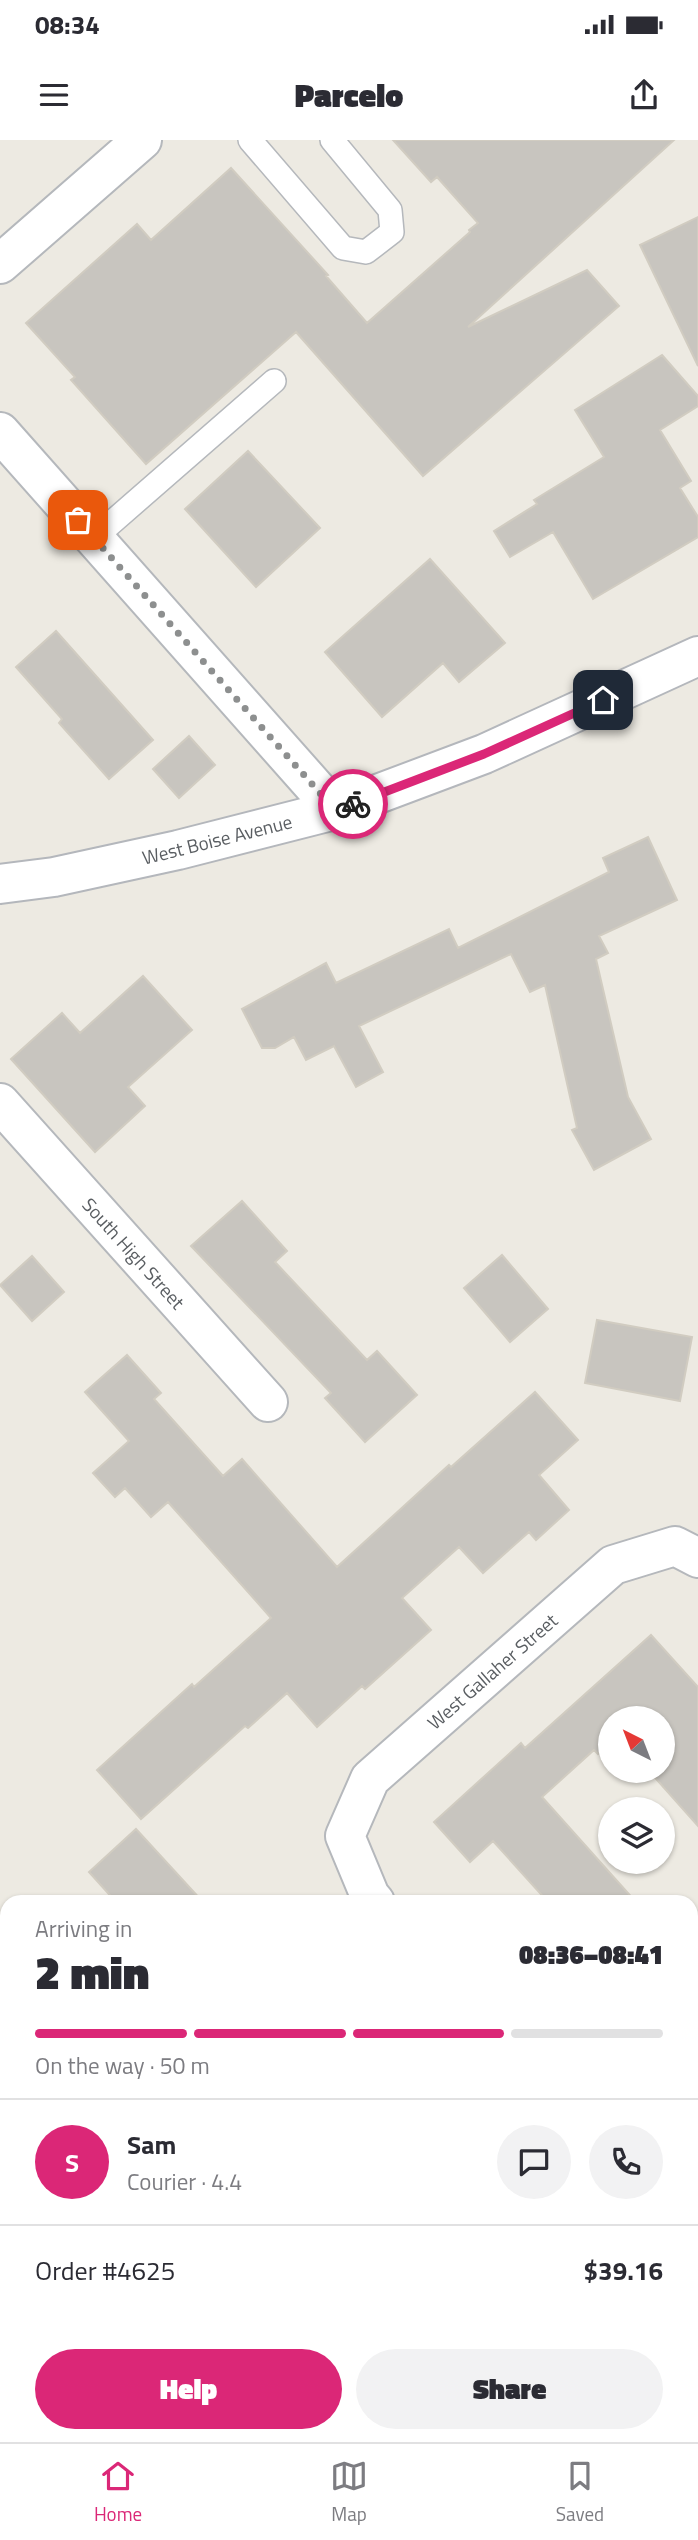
<!DOCTYPE html>
<html lang="en">
<head>
<meta charset="utf-8">
<style>
  body { margin:0; font-family:"Titillium Web",sans-serif; background:#f2f2f3; color:#2b2b33; height:100vh; display:flex; flex-direction:column; font-size:26px; white-space:nowrap }
  * { box-sizing:border-box; margin:0 }
  p { font-size:23px; color:#7c7c81 }
  .icon { flex:none; width:38px; height:38px; fill:none; stroke:currentColor; stroke-width:2; stroke-linecap:round; stroke-linejoin:round }
  .map { position:relative; flex:1; overflow:hidden }
  .details { position:absolute; left:0px; top:1755px; width:698px; height:548px; display:flex; flex-direction:column; background:#fff; border-radius:21px 21px 0 0; box-shadow:0 2px 5px #0004 }
  .details>* { flex:none }
  .needle { width:46px; rotate:318deg }
  .buttons { position:absolute; left:598px; top:1566px; display:grid; gap:14px }
  .buttons a { display:grid; place-items:center; width:77px; height:77px; border-radius:50%; background:#fff; box-shadow:0 2px 5px #0004; font-size:35px }
  .pin { position:absolute; display:grid; place-items:center; width:60px; height:60px; color:#fff; margin:-30px; border-radius:14px; box-shadow:0 4px 10px #0006 }
  .courier { position:absolute; display:grid; place-items:center; width:70px; height:70px; margin:-35px; border:5px solid #db2777; border-radius:50%; background:#fff; color:#222; box-shadow:0 2px 9px #0007 }
  .headline em { font-style:normal; font-weight:800 }
  .headline div { display:flex; flex-direction:column-reverse }
  .headline { display:flex; align-items:center; justify-content:space-between; height:119px; padding:0 35px }
  h1 { font-size:46px; font-weight:800; line-height:52px }
  .bar { display:grid; grid-template-columns:repeat(4,1fr); gap:10px 7px; align-content:center; height:84px; padding:0 35px }
  .bar i { height:9px; border-radius:5px; background:#e1e1e2 }
  .bar .current { background:#db2777 }
  .bar p { grid-column:span 4 }
  .line { display:flex; align-items:center; gap:18px; padding:0 35px; border-top:2px solid #e1e1e2 }
  .line div { flex:1 }
  .round { display:grid; place-items:center; flex:none; width:74px; height:74px; border-radius:37px; background:#f2f2f3 }
  .primary-button { display:flex; gap:14px; margin-top:auto; padding:14px 35px }
  .primary-button a { flex:1; height:80px; border-radius:42px; background:#db2777; color:#fff; font-size:28px; font-weight:800; line-height:80px; text-align:center }
  .primary-button a+a { background:#f2f2f3; color:#2b2b33 }
  .status { display:flex; justify-content:space-between; align-items:center; height:49px; padding:0 35px; background:#fff; direction:ltr }
  .status svg { height:19px; fill:currentColor }
  header { display:flex; justify-content:space-between; align-items:center; height:91px; padding:0 35px; background:#fff; font-size:32px; font-weight:800 }
  .menu { display:flex; justify-content:space-around; align-items:center; height:98px; border-top:2px solid #e1e1e2; background:#fff; font-size:19px; color:#7c7c81 }
  .menu a { display:grid; justify-items:center; gap:4px }
  .menu .current { color:#db2777 }
  .map>svg:first-child { display:block }
  .building { fill:#c8c5bf; stroke:#d1ccc1; stroke-width:2 }
  .lines { fill:none; stroke-linecap:round; stroke-linejoin:round }
  .lane-casing { stroke:#b5b8bc; stroke-width:26 }
  .street-casing { stroke:#b5b8bc; stroke-width:42 }
  .secondary-casing { stroke:#b4b7bc; stroke-width:42 }
  .lane { stroke:#fff; stroke-width:23 }
  .street { stroke:#fff; stroke-width:38 }
  .secondary { stroke:#fff; stroke-width:38 }
  .done { stroke:#8d8f8f; stroke-width:7; stroke-dasharray:0 12.6 }
  .route { stroke:#db2777; stroke-width:9 }
  .labels { text-anchor:middle; dominant-baseline:central; stroke-width:7; stroke-linejoin:round; paint-order:stroke }
  .street-label { font-size:19px; fill:#5a5e62; stroke:#fff }
</style>
</head>
<body>
<div class="status"><b>08:34</b><svg viewBox="0 0 49 12"><path d="M0 12V9h3v3zM5 12V6h3v6zM10 12V3h3v9zM15 12V0h3v12zM26 1h20v11H26zM47 4h2v5h-2z"/></svg></div>
<header><svg class="icon" aria-label="menu" viewBox="0 0 24 24"><path d="M4 6h16M4 12h16M4 18h16"/></svg>Parcelo<svg class="icon" aria-label="share" viewBox="0 0 24 24"><path d="M12 15V3M7 8l5-5 5 5M5 13v7h14v-7"/></svg></header>
<div class="map">
<svg width="698" height="2302" viewBox="0 0 698 2302">
  <rect width="100%" height="100%" fill="#edeae2"/>
  <path class="building" d="M 393,0 L 674,0 L 468,187 L 587,130 L 619,166 L 423,336 L 296,192 L 146,324 L 71,240 L 75,237 L 26,183 L 137,84 L 151,100 L 231,28 L 328,135 L 326,136 L 367,183 L 470,92 L 469,90 L 478,83 L 437,37 L 431,42 Z
    M 698,77 L 698,226 L 640,105 Z
    M 662,215 L 698,256 L 698,266 L 660,290 L 691,341 L 680,348 L 698,377 L 698,397 L 593,459 L 553,392 L 510,417 L 494,391 L 537,364 L 534,360 L 604,317 L 575,270 Z
    M 248,311 L 320,388 L 256,447 L 185,369 Z
    M 430,419 L 505,503 L 459,542 L 443,523 L 382,577 L 325,512 Z
    M 56,491 L 153,600 L 109,639 L 59,583 L 62,579 L 16,527 Z
    M 189,596 L 215,625 L 179,658 L 153,629 Z
    M 648,697 L 677,760 L 599,796 L 608,813 L 596,819 L 628,957 L 651,999 L 594,1030 L 572,990 L 577,988 L 545,845 L 530,852 L 511,814 L 359,886 L 383,932 L 356,947 L 334,906 L 306,920 L 294,897 L 275,908 L 262,908 L 242,869 L 326,823 L 336,843 L 449,789 L 458,808 L 609,732 L 603,718 Z
    M 143,836 L 192,890 L 128,947 L 145,966 L 95,1012 L 11,919 L 62,873 L 80,893 Z
    M 242,1061 L 287,1111 L 275,1122 L 367,1220 L 377,1211 L 417,1255 L 365,1302 L 325,1258 L 331,1253 L 191,1106 Z
    M 502,1115 L 548,1169 L 510,1202 L 464,1148 Z
    M 32,1116 L 64,1152 L 32,1181 L 0,1145 Z
    M 597,1180 L 692,1197 L 680,1261 L 585,1243 Z
    M 127,1215 L 161,1253 L 154,1259 L 223,1336 L 242,1319 L 337,1427 L 449,1325 L 451,1327 L 535,1252 L 578,1300 L 539,1335 L 569,1370 L 536,1400 L 529,1392 L 483,1433 L 459,1407 L 402,1458 L 431,1490 L 365,1549 L 362,1546 L 317,1587 L 287,1553 L 248,1588 L 245,1586 L 141,1679 L 97,1630 L 192,1544 L 194,1547 L 271,1478 L 168,1362 L 151,1377 L 125,1348 L 115,1357 L 93,1333 L 129,1301 L 85,1252 Z
    M 651,1495 L 698,1547 L 698,1686 L 649,1631 L 663,1631 L 663,1578 L 611,1578 L 611,1602 L 598,1614 L 594,1610 L 542,1657 L 636,1762 L 548,1762 L 493,1701 L 470,1722 L 434,1682 L 521,1603 L 525,1608 Z
    M 136,1689 L 203,1762 L 116,1762 L 89,1732 Z"/>
  <g class="lines">
    <g class="lane-casing">
      <path id="lane" d="M 250,0 L 343,108 L 366,112 L 392,92 L 390,70 L 332,0
        M 94,398 L 274,241"/>
    </g>
    <g class="street-casing">
      <path id="street" d="M 0,124 L 142,0
        M 0,292 L 335,670
        M 0,963 L 268,1262
        M 375,1762 L 370,1756 L 345,1696 L 370,1639 L 613,1425 L 675,1406 L 698,1418
        M 0,2020 L 7,2028
        M 691,2084 L 698,2089
        M 252,2296 L 257,2302"/>
    </g>
    <g class="secondary-casing">
      <path id="secondary" d="M 0,744 L 54,737 L 178,710 L 335,670 L 484,614 L 698,516"/>
    </g>
    <use href="#lane" class="lane"/>
    <use href="#street" class="street"/>
    <use href="#secondary" class="secondary"/>
  </g>
  <g class="lines">
    <path class="done" d="M 78,380 L 335,670 L 353,664"/>
    <path class="route" d="M 353,664 L 484,614 L 603,560"/>
  </g>
  <g class="labels">
    <g class="street-label">
      <text transform="translate(217 699) rotate(-14)">West Boise Avenue</text>
      <text transform="translate(134 1113) rotate(48)">South High Street</text>
      <text transform="translate(492 1531) rotate(-41)">West Gallaher Street</text>
    </g>
  </g>
</svg>
<div class="buttons">
<a><svg class="needle" viewBox="-14 -14 28 28"><path d="M0-13l5 13h-10z" fill="#e53935"/><path d="M0 13l5-13h-10z" fill="#7c7c81"/></svg></a>
<a><svg class="icon" aria-label="layers" viewBox="0 0 24 24"><path d="M12 4l9 5-9 5-9-5zM3 14l9 5 9-5"/></svg></a>
</div>
<div class="pin" style="left:78px;top:380px;background:#ea580c"><svg class="icon" aria-label="bag" viewBox="0 0 24 24"><path d="M5 8h14l-1 12H6zM9 8a3 3 0 0 1 6 0"/></svg></div>
<div class="pin" style="left:603px;top:560px;background:#1f2937"><svg class="icon" aria-label="home" viewBox="0 0 24 24"><path d="M3 11l9-7 9 7M6 9v11h12V9"/></svg></div>
<div class="courier" style="left:353px;top:664px"><svg class="icon" aria-label="bike" viewBox="0 0 24 24"><circle cx="6" cy="16" r="4"/><circle cx="18" cy="16" r="4"/><path d="M6 16l4-8h5l3 8M10 8l3 8H6M13 5h3"/></svg></div>
<section class="details">
<div class="headline"><div><h1>2 min</h1><p>Arriving in</p></div><em>08:36–08:41</em></div>
<div class="bar"><i class="current"></i><i class="current"></i><i class="current"></i><i></i><p>On the way · 50 m</p></div>
<div class="line" style="height:126px"><b class="round" style="background:#db2777;color:#fff">S</b><div><b>Sam</b><p>Courier · 4.4</p></div><a class="round"><svg class="icon" aria-label="chat" viewBox="0 0 24 24"><path d="M4 5h16v11H9l-5 4z"/></svg></a><a class="round"><svg class="icon" aria-label="phone" viewBox="0 0 24 24"><path d="M5 4h4l2 5-3 2q2 4 5 5l2-3 5 2v4C11 20 4 13 5 4z"/></svg></a></div>
<div class="line" style="height:91px"><div>Order #4625</div><b>$39.16</b></div>
<div class="primary-button"><a>Help</a><a>Share</a></div>
</section>
</div>
<nav class="menu">
<a class="current"><svg class="icon" aria-label="home" viewBox="0 0 24 24"><path d="M3 11l9-7 9 7M6 9v11h12V9"/></svg>Home</a>
<a><svg class="icon" aria-label="map" viewBox="0 0 24 24"><path d="M3 6l6-2 6 2 6-2v14l-6 2-6-2-6 2zM9 4v14M15 6v14"/></svg>Map</a>
<a><svg class="icon" aria-label="saved" viewBox="0 0 24 24"><path d="M7 4h10v16l-5-4-5 4z"/></svg>Saved</a>
</nav>
</body>
</html>
